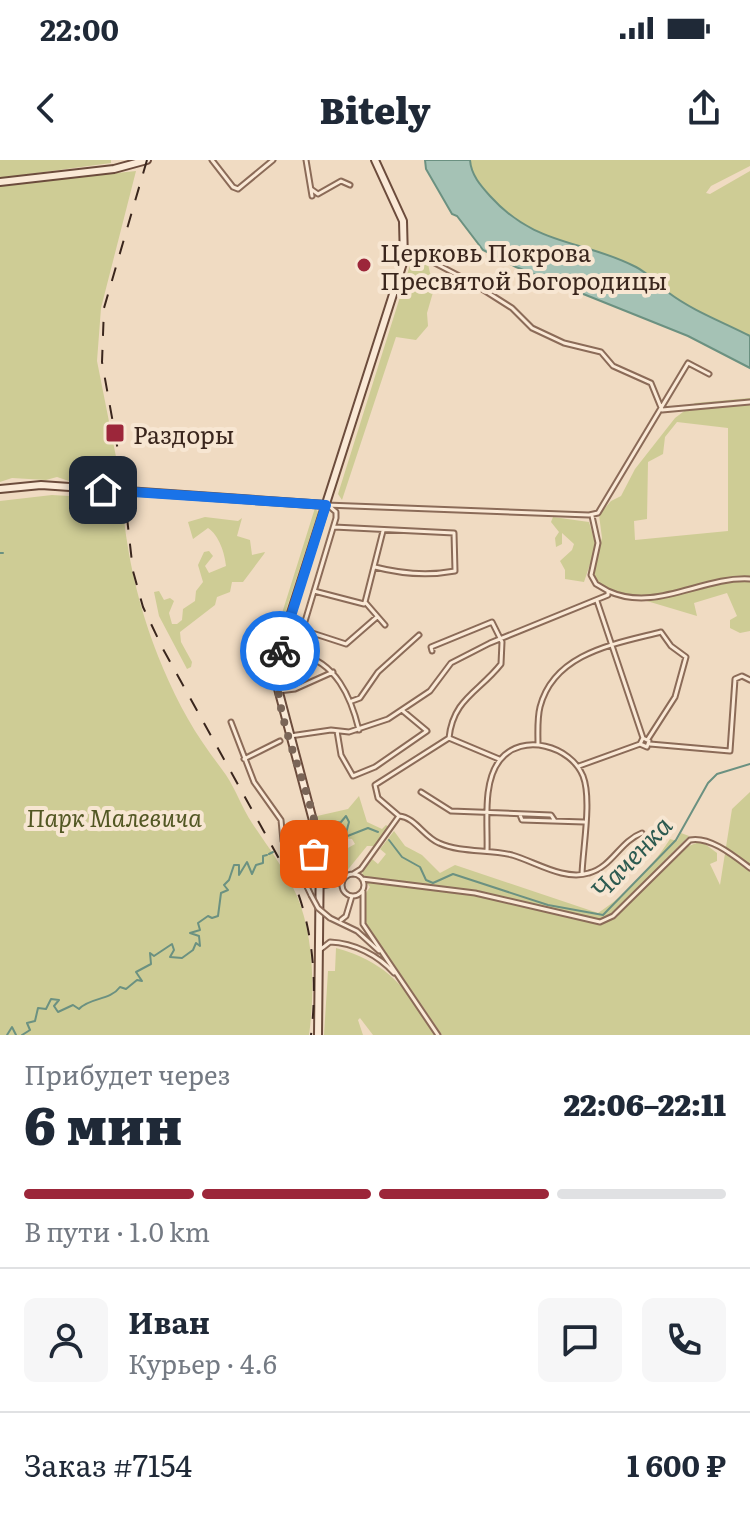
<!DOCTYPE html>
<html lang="ru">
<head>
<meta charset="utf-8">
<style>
  body { margin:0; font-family:Literata,serif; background:#f6f6f7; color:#1f2937; height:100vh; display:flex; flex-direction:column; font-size:30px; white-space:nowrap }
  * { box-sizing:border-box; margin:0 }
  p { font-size:26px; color:#747a83 }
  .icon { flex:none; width:44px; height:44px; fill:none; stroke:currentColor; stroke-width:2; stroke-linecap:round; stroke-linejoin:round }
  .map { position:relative; height:875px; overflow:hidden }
  .drawer { display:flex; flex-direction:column; background:#fff; flex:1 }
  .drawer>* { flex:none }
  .pin { position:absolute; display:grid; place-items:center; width:68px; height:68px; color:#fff; margin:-34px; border-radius:16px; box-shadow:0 4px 12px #0006 }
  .courier { position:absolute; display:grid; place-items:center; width:80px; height:80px; margin:-40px; border:6px solid #1a73e8; border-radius:50%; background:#fff; color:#222; box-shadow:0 2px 10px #0007 }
  .summary em { font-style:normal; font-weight:800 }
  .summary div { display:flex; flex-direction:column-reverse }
  .summary { display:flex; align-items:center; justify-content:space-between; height:136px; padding:0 24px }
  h1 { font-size:52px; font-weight:800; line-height:60px }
  .bar { display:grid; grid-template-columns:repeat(4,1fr); gap:12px 8px; align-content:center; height:96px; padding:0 24px }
  .bar i { height:10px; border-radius:6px; background:#e0e1e3 }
  .bar .on { background:#9c263a }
  .bar p { grid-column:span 4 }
  .line { display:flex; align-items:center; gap:20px; padding:0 24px; border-top:2px solid #e0e1e3 }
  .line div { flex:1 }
  .round { display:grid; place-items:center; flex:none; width:84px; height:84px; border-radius:12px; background:#f6f6f7 }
  .status { display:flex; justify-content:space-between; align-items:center; height:56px; padding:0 40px; background:#fff; direction:ltr }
  .status svg { height:22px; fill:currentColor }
  header { display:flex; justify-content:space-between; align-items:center; height:104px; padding:0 24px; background:#fff; font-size:36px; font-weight:800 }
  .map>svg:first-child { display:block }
  .green { fill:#cecc95; fill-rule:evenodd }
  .water { fill:#a5c2b5; stroke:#6b9181; stroke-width:2 }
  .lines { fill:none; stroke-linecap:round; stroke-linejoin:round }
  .stream { stroke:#6b9181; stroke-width:2 }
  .street-casing { stroke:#8b6b58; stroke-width:7 }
  .secondary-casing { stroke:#6c4c3c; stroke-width:10 }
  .street { stroke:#fae9d6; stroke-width:3 }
  .secondary { stroke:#fae9d6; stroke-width:6 }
  .rail { stroke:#3a261d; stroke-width:2; stroke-dasharray:14 14; stroke-linecap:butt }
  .street-bridge-casing { stroke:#8b6b58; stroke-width:7; stroke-linecap:butt }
  .street-bridge { stroke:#fae9d6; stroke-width:3 }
  .done { stroke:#7a6557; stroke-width:8; stroke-dasharray:0 14.4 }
  .route { stroke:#1a73e8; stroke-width:10 }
  .poi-dot { fill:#9c263a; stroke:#f7e6d2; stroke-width:3 }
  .labels { text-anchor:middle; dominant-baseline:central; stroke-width:8; stroke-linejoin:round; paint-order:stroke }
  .poi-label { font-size:24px; fill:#3a261d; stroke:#f7e6d2; text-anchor:start }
  .park-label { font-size:24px; font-style:italic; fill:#525723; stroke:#f7e6d2 }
  .water-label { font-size:26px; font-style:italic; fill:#2c5a50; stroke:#f7e6d2 }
</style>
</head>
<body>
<div class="status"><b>22:00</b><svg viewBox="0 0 49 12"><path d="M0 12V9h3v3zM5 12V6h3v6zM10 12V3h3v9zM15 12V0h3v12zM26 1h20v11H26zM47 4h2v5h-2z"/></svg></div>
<header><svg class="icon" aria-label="back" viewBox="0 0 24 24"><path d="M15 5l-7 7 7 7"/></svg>Bitely<svg class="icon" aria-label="share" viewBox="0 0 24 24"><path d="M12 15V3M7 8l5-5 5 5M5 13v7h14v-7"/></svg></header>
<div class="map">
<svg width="750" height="875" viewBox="0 0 750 875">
  <rect width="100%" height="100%" fill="#f0dbc2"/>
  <path class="green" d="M 0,0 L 111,0 L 111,3 L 0,18 Z
    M 470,0 L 750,0 L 750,6 L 711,26 L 706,33 L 710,34 L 750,11 L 750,176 C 724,162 693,151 669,133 C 657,125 650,114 636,107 C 582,79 536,87 490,36 C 481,26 471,15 470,0 Z
    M 136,11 L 101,148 L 97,201 L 121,322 L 72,322 L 57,317 L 46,320 L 12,318 L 0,322 L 0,25 Z
    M 420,98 L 428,104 L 430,113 L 436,122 L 427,153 L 428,166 L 416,180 L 396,177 L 342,340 L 338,334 L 411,102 Z
    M 750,238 L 750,471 L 740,473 L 730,468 L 730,460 L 737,456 L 727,433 L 694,443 L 697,456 L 610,430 L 597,422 L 592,408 L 602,378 L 599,355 L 611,341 L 621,336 L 635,309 L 675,258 L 695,243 ZM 677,262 L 728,268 L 728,371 L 635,380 L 634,361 L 647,359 L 648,302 L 663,294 L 665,277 Z
    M 52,335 L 122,339 C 128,416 150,491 188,559 C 199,579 213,597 226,615 C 236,630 242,648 252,663 C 268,687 285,709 297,736 C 314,776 315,832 309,875 L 0,875 L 0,341 Z
    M 315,348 L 318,352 L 276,481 L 273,482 Z
    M 205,357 L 238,361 L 242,358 L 237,376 L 250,380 L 252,395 L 265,392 L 264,394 L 243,422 L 232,422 L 230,432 L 217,437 L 215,445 L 180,472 L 181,482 L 192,502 L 191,507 L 187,509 L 159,456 L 154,432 L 159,431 L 164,440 L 170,438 L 174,441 L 169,453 L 172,464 L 177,464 L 182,460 L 183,449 L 195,441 L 196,431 L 203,422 L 198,405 L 204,392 L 209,391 L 213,396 L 205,406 L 209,413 L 226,406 C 225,394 219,375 208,368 L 193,379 L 188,362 Z
    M 553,357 L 589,362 L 596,386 L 584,422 L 565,419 L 565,410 L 560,401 L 572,390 L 574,384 L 562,373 L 562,384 L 556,387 L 555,378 L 559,372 L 551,362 Z
    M 750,632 L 750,875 L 442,875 L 366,763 L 364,736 L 370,727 L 362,717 L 363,708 L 372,699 L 378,704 L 386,694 L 380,689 L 394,671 L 405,686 L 422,695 L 440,713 L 455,705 L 598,753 C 626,735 652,707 670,679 L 677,681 L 681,673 L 689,676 L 658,707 L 661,710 L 684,688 L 701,681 L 717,693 L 717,701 L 710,704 L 720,725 L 732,649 Z
    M 359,636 L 367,662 L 382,669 L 386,665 L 389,667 L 375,686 L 367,686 L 337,723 L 335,696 L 329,696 L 330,724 L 325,722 L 324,696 L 339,693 L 355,684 L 352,679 L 344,678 L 339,667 L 320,669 L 317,656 L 348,649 Z
    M 336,788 C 390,803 407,830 436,875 L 373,875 L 360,858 L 358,860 L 363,875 L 324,875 L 328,811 L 335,811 Z"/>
  <path class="water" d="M 425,0 L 470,0 C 471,15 481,26 490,36 C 536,87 582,79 636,107 C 650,114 657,125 669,133 C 693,151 723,162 750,176 L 750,208 L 688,176 L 516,107 L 483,90 L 457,56 L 452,54 L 426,9 Z"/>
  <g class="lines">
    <path class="stream" d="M 0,393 L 3,393
      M 320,663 L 341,662 L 346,656 L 349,662 L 345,677 L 368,668 L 378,672
      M 389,680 L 402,697 L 420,707 L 426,720 L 433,723 L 453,714 L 548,745 L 603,755 L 676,680 L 708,623 L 717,614 L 750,604
      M 281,688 L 309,666
      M 269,694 L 273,692
      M 7,875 L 12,867 L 16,875
      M 22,875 L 30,870 L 27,863 L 35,861 L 38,848 L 46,849 L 51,839 L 59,840 L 54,846 L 58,852 L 73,845 L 79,849 C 90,837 110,841 120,827 L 126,829 L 137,820 L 142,821 L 136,812 L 151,804 L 150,793 L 154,796 L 172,784 L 174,790 L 170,797 L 182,798 L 193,790 L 196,783 L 200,786 L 199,776 L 190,773 L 200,770 L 198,763 L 208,756 L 212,758 L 218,756 L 221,733 L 228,730 L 224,725 L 229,720 L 234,705 L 239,705 L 239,715 L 247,702 L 252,714 L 256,705 L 263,703 L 263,696 L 267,695"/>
    <g class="street-casing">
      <path id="street" d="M 212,0 L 233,27 L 238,29 L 273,0
        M 306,0 L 312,36
        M 311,29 L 318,34 L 341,21 L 350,25
        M 405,92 L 425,98 L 471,122 L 512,148 L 532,168 L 564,183 L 601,192 L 613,206 L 651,223 L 662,250 L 750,242
        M 326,345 L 589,355 L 598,353 L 688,203 L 709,214
        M 334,367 L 454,373 L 455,411 C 428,416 402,414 375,407
        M 383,371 L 365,442 L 385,465
        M 314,431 L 364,444
        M 608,431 C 656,453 702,416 750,419
        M 597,441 L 643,578 L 640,584 L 647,587 L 649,581 L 643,578
        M 303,470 L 346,484 L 377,457
        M 297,488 L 336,358 L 336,352 L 328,345
        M 432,491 L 431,487 L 492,462 L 502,482 L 501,504 C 479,532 453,539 449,578
        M 299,494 C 336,502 351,537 359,570
        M 279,531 L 295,529 L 333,512
        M 352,541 L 360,538 L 378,512 L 419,475
        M 231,562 L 254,622 L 281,660 L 283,681 L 290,692 L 299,699
        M 337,571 L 341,595 L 353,616 L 375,607 L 427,571 L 403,551
        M 290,576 L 331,570 L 349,572 L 388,559 L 430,531 L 451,503 L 490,483 L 608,435 L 608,431 L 596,424 L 591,415 L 598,383 L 592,356
        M 650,584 L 730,591 L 735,519 L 742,516 L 750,520
        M 538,585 C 538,573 537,559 540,547 C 554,493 614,484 661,472 L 671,486 L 686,497 L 675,537 L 648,579
        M 244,599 L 280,581
        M 579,606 L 640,584
        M 421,632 L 451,651 L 551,655 L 555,661
        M 520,655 L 522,660 L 584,662
        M 399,656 L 378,638 L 375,625 L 449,578 L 499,599
        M 487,691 C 488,664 482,622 500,600 C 522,572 571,586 583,616 C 592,639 583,687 582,714
        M 299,697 L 314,688 L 317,682
        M 299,699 L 298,708 L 311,735
        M342 725a11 11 0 1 1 22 0a11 11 0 1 1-22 0Z
        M 353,714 L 361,709 L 399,656 C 415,657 424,677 439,683 C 461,693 488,689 512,695 C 536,702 564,721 589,713 C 612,707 620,681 642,673
        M 362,719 L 475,733 L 600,762 L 613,756 L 690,680 C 710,676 734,696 750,708
        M 322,726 L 342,722
        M 363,731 L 363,764 L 438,875
        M 330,758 L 357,771 L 379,791
        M 341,760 L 346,756 L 352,736
        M 321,789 L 330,782 C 354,783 378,795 394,813"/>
    </g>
    <g class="secondary-casing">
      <path id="secondary" d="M 0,22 L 114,9 L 147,0
        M 0,329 L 41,325 L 326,345
        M 318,875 L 320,687 L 277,525 L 277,504 L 282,481 L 404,100 L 403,61 L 375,0"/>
    </g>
    <use href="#street" class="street"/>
    <use href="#secondary" class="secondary"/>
    <path class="rail" d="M 147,0 L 104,148 L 102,202 L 122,313 L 133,411 L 143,447 L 163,489 L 298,733 C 314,778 317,827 311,875"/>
    <g class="street-bridge-casing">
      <path id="street-bridge" d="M 311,735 L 318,748 L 330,758"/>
    </g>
    <use href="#street-bridge" class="street-bridge"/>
  </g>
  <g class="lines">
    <path class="done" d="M 280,491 C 265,555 319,634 320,701 L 314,694"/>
    <path class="route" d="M 103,330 L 326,345 L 280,491"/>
  </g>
  <g class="poi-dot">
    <circle cx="364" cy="105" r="8"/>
    <rect x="105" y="263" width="20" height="20" rx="4"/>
  </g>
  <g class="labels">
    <g class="poi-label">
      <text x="380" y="91">Церковь Покрова<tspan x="380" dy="28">Пресвятой Богородицы</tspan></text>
      <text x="133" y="273">Раздоры</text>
    </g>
    <g class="park-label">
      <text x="114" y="656">Парк Малевича</text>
    </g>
    <g class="water-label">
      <text transform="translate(630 696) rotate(-46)">Чаченка</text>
    </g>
  </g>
</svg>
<div class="pin" style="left:314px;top:694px;background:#ea580c"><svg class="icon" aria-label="bag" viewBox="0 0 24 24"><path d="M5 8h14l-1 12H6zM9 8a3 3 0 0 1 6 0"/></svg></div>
<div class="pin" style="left:103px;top:330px;background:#1f2937"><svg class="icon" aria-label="home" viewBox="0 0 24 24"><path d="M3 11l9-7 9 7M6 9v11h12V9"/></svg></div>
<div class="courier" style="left:280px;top:491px"><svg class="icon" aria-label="bike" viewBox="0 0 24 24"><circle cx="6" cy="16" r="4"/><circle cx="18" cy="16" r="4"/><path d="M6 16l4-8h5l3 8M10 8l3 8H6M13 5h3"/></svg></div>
</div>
<section class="drawer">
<div class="summary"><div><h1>6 мин</h1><p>Прибудет через</p></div><em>22:06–22:11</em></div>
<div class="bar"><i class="on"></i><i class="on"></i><i class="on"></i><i></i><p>В пути · 1.0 km</p></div>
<div class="line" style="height:144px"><a class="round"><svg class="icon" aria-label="person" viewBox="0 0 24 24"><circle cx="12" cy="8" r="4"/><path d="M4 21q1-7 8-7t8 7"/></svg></a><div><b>Иван</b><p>Курьер · 4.6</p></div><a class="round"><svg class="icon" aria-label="chat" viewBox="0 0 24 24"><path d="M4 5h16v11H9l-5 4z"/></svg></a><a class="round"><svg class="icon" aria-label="phone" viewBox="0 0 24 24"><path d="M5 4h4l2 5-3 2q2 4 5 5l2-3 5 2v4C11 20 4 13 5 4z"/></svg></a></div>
<div class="line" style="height:104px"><div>Заказ #7154</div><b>1 600 ₽</b></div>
</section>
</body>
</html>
